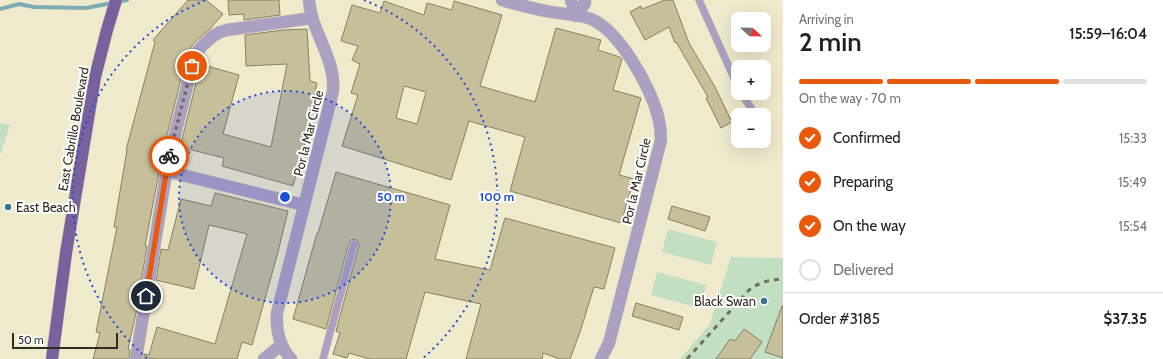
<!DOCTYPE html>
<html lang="en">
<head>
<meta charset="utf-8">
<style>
  body { margin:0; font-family:Cabin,sans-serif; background:#f2f2f2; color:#222; height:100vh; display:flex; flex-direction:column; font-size:15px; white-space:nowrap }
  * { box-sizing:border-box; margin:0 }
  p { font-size:13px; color:#767676 }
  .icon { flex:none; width:22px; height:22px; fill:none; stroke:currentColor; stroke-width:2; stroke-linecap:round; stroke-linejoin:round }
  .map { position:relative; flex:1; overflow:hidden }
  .details { display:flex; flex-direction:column; background:#fff; width:380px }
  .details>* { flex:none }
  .needle { width:26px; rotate:112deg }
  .buttons { position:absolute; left:731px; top:12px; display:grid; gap:8px }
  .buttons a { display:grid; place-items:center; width:40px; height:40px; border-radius:8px; background:#fff; box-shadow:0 4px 16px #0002; font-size:20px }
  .scale { position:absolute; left:12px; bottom:10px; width:106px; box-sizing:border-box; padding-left:4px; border:2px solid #2f2d21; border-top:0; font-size:11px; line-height:14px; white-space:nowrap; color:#2f2d21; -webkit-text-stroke:3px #fff; paint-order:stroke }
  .pin { position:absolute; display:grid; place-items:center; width:34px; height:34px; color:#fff; margin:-17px; border:2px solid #fff; border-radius:50%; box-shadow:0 1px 4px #0007 }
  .courier { position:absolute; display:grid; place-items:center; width:40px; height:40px; margin:-20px; border:3px solid #ea580c; border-radius:50%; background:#fff; color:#222; box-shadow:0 1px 5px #0007 }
  .summary em { font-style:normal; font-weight:600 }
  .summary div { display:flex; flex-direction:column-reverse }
  .summary { display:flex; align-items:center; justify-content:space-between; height:68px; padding:0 16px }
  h1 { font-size:26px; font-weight:600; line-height:30px }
  .bar { display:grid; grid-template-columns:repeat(4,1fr); gap:6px 4px; align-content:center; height:48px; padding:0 16px }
  .bar i { height:5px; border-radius:3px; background:#e0e0e0 }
  .bar .selected { background:#ea580c }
  .bar p { grid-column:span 4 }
  .line { display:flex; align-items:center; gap:10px; padding:0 16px; border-top:1px solid #e0e0e0 }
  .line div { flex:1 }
  ol { padding:0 16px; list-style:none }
  li { display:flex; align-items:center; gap:12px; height:44px }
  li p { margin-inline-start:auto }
  li .icon { padding:4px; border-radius:50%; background:#ea580c; color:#fff; stroke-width:4 }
  li:last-child { color:#767676 }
  li i { width:22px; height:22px; border:2px solid #e0e0e0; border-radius:50% }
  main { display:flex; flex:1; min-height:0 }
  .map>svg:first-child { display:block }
  .park { fill:#c2dfc1 }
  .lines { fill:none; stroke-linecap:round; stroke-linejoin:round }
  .stream { stroke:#7dabb4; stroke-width:4 }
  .building { fill:#c6bf99; stroke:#858064; fill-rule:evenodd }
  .lane-casing { stroke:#cdc8ad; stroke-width:8 }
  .street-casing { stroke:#cdc8ad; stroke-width:13 }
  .primary-casing { stroke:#cdc8ad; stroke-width:13 }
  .lane { stroke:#aca0c2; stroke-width:7 }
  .street { stroke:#aca0c2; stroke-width:12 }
  .primary { stroke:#79619d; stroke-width:12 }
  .rail { stroke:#736f5d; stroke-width:3; stroke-dasharray:5 5; stroke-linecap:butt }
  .done { stroke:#736f5d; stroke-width:4; stroke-dasharray:0 7.2 }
  .route { stroke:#ea580c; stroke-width:5 }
  .ring { fill:none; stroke:#1d4ed8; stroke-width:2; stroke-dasharray:2 4 }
  .poi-dot { fill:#38758c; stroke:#fff; stroke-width:1.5 }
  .labels { text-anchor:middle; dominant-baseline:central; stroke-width:4; stroke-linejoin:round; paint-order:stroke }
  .street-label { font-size:13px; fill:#2f2d21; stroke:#fff }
  .poi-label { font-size:13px; fill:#2f2d21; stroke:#fff; text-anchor:start }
  .centre { fill:#1d4ed8; stroke:#fff; stroke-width:2 }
  .ring-label { font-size:12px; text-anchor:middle; font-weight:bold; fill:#1d4ed8; stroke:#fff; stroke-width:4; stroke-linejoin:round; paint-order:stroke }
</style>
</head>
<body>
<main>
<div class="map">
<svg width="783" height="359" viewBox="0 0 783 359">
  <rect width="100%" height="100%" fill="#f0eacc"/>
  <path class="park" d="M 0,123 L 10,125 L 0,156 Z
    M 668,229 L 717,242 L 711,265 L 662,252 Z
    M 731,257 L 783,258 L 783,359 L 680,359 L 710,324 Z
    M 657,272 L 706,285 L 700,308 L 651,295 Z"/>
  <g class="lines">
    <path class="stream" d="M 0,9 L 19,4 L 34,7 L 86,8 L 127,0"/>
  </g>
  <path class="building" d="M 188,0 L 206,0 L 223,14 L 210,29 L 196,41 L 191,47 L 188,54 L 179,65 L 184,67 L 165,143 L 161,142 L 154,168 L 159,169 L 159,172 L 145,246 L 147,246 L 136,313 L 128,349 L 130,350 L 129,359 L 93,359 L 100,333 L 96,332 L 117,227 L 114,227 L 127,150 L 126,150 L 155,42 L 153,40 Z
    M 228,0 L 279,0 L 280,15 L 244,20 L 244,14 L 229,15 Z
    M 665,0 L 673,0 L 689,43 L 714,85 L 732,122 L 721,128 L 706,98 L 708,97 L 676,42 L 675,43 L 669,27 L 645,40 L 630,12 L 641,6 L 642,9 Z
    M 384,1 L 424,15 L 427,3 L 452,10 L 454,1 L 502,15 L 480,86 L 535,102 L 556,28 L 601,40 L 598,50 L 620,57 L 622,59 L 613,90 L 641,98 L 619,175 L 634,179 L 621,223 L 510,191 L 525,137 L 469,121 L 451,180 L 342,146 L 358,95 L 351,93 L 360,64 L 352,60 L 358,46 L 341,41 L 352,5 L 380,13 ZM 404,86 L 426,92 L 417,124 L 396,118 Z
    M 307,29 L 310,81 L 317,83 L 304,147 L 293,186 L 222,166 L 224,158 L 180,147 L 199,71 L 206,73 L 207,66 L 239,75 L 223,134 L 271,147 L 287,64 L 246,66 L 245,35 L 283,30 Z
    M 336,172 L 450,205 L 435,259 L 490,270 L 505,218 L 615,248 L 604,289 L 594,287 L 580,332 L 570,359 L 560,359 L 543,353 L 542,359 L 466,359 L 481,304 L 425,292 L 406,359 L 370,359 L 349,353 L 347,358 L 333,354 L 340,333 L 336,331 L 359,245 L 357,240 L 352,239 L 349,243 L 326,329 L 293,319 L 317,233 L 318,233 Z
    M 215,193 L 288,211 L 278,252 L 252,345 L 242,342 L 237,359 L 156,359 L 151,358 L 150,359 L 144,359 L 144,354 L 149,355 L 157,327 L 215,344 L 247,234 L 209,225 L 194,289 L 156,280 L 161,249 L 168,250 L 181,199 L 211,206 Z
    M 672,206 L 710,217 L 705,231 L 668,219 Z
    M 636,303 L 683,317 L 679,330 L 632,316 Z
    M 782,306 L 783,306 L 783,358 L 765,352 Z
    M 744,329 L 762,342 L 750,359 L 716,359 L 730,339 L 735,341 Z"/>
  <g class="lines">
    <g class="lane-casing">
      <path id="lane" d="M 699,0 L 738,87
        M 741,93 L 756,115
        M 323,359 L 354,244"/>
    </g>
    <g class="street-casing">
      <path id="street" d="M 502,0 C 516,4 531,8 546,11 C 559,14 579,14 591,19 C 620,31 650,87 658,116 C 660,124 661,133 661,140 L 609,343 L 601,359
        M 571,0 L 576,16
        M 576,16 L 585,3 L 585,0
        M 166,171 L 304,205
        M 136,359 L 168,162 L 192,67 L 197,52 L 202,46 L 213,36 L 220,32 L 227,30 L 312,18
        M 264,359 L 276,349 L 282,347
        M 291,359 C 279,346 276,330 277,313 L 333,91 C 336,58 311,32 309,0"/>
    </g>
    <g class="primary-casing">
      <path id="primary" d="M 52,359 L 66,253 L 95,77 L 107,30 L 116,0"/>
    </g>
    <use href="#lane" class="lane"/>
    <use href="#street" class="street"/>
    <use href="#primary" class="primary"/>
    <path class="rail" d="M 687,359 L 749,290 C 759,282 770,280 783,279"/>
  </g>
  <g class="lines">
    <path class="done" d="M 169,156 L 192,66"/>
    <path class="route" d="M 146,296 L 169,156"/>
  </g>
  <circle cx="285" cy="197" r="106" fill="#1d4ed8" fill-opacity=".12"/>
  <g class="ring">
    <circle cx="285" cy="197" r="106"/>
    <path d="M147 358A212 212 0 0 1 206 0M364 0A212 212 0 0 1 423 358"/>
  </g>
  <g class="poi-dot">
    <circle cx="8" cy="207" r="4"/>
    <circle cx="764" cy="301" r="4"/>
  </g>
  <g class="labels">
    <g class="street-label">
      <text transform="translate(73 129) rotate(-80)">East Cabrillo Boulevard</text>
      <text transform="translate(308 133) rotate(-76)">Por la Mar Circle</text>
      <text transform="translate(636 181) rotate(-77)">Por la Mar Circle</text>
    </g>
    <g class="poi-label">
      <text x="16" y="207">East Beach</text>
      <text x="756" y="301" text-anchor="end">Black Swan</text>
    </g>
  </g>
  <circle cx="285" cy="197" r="6" class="centre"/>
  <g class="ring-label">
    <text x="391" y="201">50 m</text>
    <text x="497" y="201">100 m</text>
  </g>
</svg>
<div class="buttons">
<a><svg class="needle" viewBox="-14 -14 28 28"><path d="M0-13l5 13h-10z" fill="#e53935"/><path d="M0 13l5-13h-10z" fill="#767676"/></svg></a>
<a>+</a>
<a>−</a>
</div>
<div class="scale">50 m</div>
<div class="pin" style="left:192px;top:66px;background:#ea580c"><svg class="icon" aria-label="bag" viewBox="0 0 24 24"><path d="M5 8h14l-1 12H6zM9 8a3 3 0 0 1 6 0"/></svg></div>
<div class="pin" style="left:146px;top:296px;background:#1f2937"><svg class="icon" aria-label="home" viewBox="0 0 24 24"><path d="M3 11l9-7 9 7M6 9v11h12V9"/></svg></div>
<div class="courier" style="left:169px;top:156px"><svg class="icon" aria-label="bike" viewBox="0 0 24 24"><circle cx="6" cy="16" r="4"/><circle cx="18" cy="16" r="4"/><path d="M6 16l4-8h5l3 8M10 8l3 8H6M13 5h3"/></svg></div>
</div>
<section class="details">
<div class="summary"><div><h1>2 min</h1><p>Arriving in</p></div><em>15:59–16:04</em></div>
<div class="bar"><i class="selected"></i><i class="selected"></i><i class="selected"></i><i></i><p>On the way · 70 m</p></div>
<ol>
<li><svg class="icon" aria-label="check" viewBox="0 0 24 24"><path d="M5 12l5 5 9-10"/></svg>Confirmed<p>15:33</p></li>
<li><svg class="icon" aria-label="check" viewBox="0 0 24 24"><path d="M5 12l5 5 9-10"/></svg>Preparing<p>15:49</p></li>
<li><svg class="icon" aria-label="check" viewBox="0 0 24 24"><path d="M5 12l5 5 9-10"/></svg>On the way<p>15:54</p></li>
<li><i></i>Delivered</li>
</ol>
<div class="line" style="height:52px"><div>Order #3185</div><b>$37.35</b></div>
</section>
</main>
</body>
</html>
